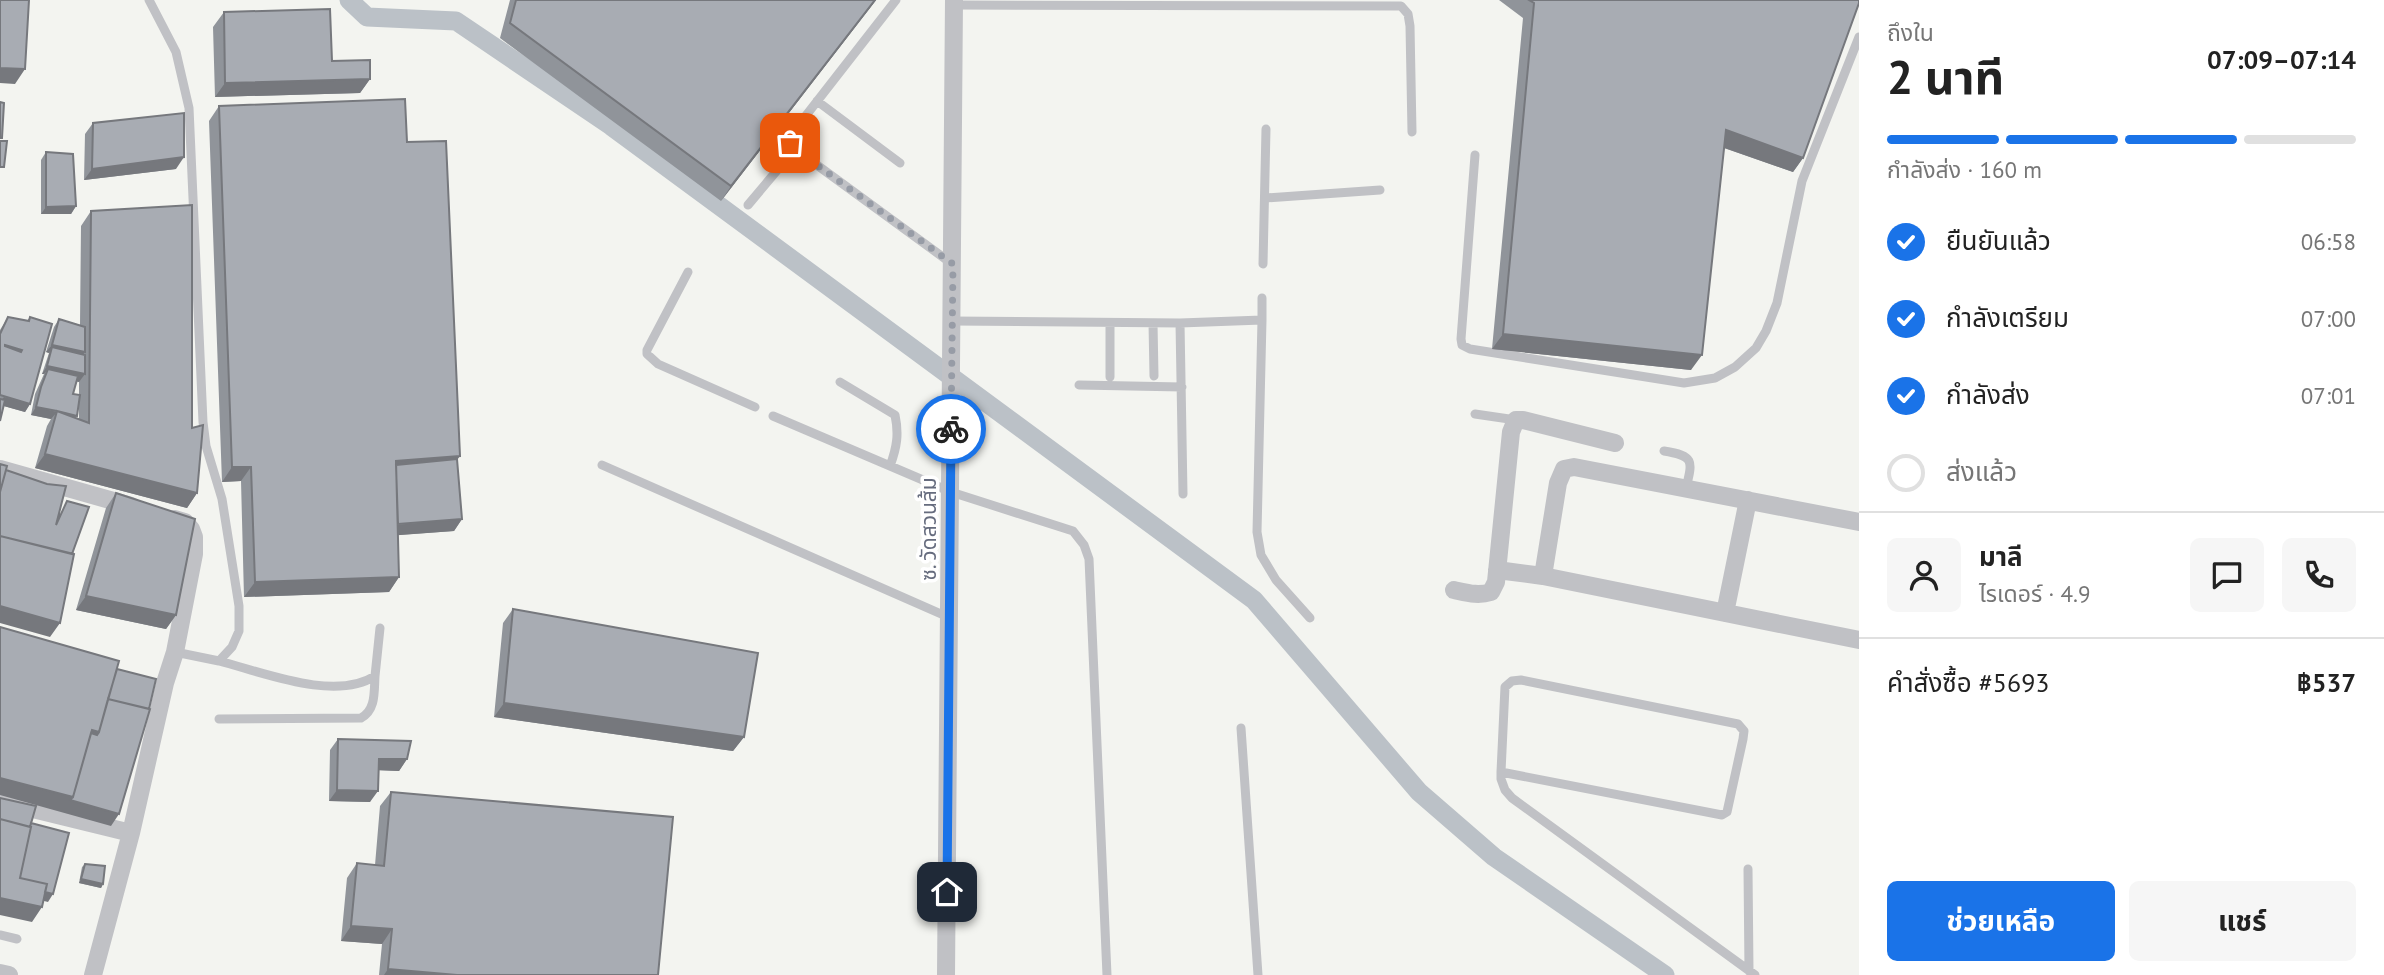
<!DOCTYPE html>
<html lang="th">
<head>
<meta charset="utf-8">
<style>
  body { margin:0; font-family:"PT Sans","Noto Sans Thai",sans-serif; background:#f6f6f6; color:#222; height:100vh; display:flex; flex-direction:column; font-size:26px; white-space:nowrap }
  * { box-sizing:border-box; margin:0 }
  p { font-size:23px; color:#767676 }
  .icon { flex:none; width:38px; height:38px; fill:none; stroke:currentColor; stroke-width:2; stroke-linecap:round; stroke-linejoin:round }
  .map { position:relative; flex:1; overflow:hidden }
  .drawer { display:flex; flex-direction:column; background:#fff; width:525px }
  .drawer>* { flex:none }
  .pin { position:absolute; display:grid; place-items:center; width:60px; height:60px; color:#fff; margin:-30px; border-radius:14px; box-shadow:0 4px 10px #0006 }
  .courier { position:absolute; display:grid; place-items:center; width:70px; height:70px; margin:-35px; border:5px solid #1a73e8; border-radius:50%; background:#fff; color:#222; box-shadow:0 2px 9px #0007 }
  .head em { font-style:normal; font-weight:700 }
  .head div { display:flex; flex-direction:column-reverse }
  .head { display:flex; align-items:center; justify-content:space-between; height:119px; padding:0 28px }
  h1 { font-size:46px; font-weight:700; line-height:52px }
  .bar { display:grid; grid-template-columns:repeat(4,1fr); gap:10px 7px; align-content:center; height:84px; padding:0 28px }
  .bar i { height:9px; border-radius:5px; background:#e0e0e0 }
  .bar .active { background:#1a73e8 }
  .bar p { grid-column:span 4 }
  .line { display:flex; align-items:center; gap:18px; padding:0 28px; border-top:2px solid #e0e0e0 }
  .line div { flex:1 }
  .round { display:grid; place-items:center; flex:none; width:74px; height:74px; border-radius:10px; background:#f6f6f6 }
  ol { padding:0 28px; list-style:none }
  li { display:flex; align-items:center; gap:21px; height:77px }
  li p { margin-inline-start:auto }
  li .icon { padding:7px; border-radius:50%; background:#1a73e8; color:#fff; stroke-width:4 }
  li:last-child { color:#767676 }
  li i { width:38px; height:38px; border:4px solid #e0e0e0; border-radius:50% }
  .button { display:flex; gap:14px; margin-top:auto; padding:14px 28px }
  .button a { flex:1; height:80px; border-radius:10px; background:#1a73e8; color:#fff; font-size:28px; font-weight:700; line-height:80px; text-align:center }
  .button a+a { background:#f6f6f6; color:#222 }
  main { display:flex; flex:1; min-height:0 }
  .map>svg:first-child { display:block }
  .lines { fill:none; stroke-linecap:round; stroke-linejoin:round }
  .canal { stroke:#bbc1c7; stroke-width:19 }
  .lane { stroke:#c0c1c5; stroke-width:9 }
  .street { stroke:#c0c1c5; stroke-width:18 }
  .wall { fill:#90949a; fill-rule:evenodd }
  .shaded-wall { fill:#76787d }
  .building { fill:#a8acb3; stroke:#76787d; stroke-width:2; fill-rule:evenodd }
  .done { stroke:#979ca6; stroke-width:7; stroke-dasharray:0 12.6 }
  .route { stroke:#1a73e8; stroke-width:9 }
  .labels { text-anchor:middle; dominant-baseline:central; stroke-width:7; stroke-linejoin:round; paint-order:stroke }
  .street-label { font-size:21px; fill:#666c7e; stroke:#fff }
</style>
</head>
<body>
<main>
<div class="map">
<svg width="1859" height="975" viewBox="0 0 1859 975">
  <rect width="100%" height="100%" fill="#f3f4f0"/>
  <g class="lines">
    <path class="canal" d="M 349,0 L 367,17 L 456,21 L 611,126 L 1254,600 L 1419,792 L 1494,857 L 1665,975"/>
    <path class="lane" d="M 149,0 L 176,52 L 189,108 L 203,422 L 206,446 L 222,499 L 239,606 L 239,631 L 232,647 L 219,661 L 175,652
      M 896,0 L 790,136 L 790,143 L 795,149 L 951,263
      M 954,5 L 1401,6 L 1408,14 L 1410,26 L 1412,132
      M 817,101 L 900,163
      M 1475,155 L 1461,339 L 1462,345 L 1470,349 L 1684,383 L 1715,378 L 1735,367 L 1756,348 L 1766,331 L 1777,303 L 1802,181 L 1859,37
      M 1265,198 L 1380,190
      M 748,205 L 795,149
      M 1263,264 L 1266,129
      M 688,272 L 647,350 L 647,354 L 658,364 L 755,407
      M 1262,320 L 1257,532 L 1261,555 L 1276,580 L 1310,618
      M 952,321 L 1180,323 L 1262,320 L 1262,298
      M 1153,323 L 1154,376
      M 1180,323 L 1183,494
      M 1110,377 L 1110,323
      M 840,382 L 895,415 C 899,434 897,447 890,466
      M 1079,385 L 1182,387
      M 1475,414 L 1516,420
      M 773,416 L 951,492 L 1073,531 L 1084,545 L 1089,559 L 1107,975
      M 1664,451 C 1694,456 1693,460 1686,488
      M 602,465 L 948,617
      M 219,661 C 262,672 335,702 375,676 L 380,628
      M 219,719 L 361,718 C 376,710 374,692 375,676
      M 1241,728 L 1258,975
      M 1501,772 L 1722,815 L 1727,812 L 1743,739 L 1744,731 L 1738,724 L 1521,680 L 1512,681 L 1505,687 L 1501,772 L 1501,779 L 1505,790 L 1512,798 L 1755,975
      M 1748,869 L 1749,971
      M 0,935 L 17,939"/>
    <path class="street" d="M 0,469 L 131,506
      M 1497,570 L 1543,576 L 1859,640
      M 1543,576 L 1558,483 L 1564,469 L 1574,467 L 1859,522
      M 1454,590 C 1468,593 1478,596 1491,592 L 1496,582 L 1511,432 L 1516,420 L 1523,420 L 1615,443
      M 1725,613 L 1748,500
      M 0,801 L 131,833
      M 0,973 L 9,975
      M 93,975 L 131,833 L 165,683 L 175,652 L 194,554 L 194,537 L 191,529 L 185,522 L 175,519
      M 946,975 L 954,0"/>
  </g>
  <path class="wall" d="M 510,0 L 876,0 L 721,201 L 500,38 Z
    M 1499,0 L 1859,0 L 1803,158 L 1793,172 L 1724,148 L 1691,370 L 1492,349 L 1523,18 Z
    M 224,12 L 332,61 L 370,79 L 360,93 L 215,97 L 213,27 Z
    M 219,106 L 407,142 L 457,459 L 462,519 L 454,531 L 398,535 L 399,577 L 389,592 L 244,597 L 241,481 L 222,482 L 209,121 Z
    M 93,123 L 176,169 L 84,180 L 85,134 Z
    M 46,152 L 76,206 L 71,214 L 41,214 L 41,160 Z
    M 91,211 L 192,428 L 197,493 L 187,508 L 35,468 L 47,426 L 51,419 L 31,415 L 35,394 L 44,374 L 42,374 L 49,353 L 46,352 L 54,327 L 59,319 L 80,325 L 81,226 ZM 77,381 L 79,382 L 79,395 L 73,394 ZM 79,400 L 79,419 L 76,418 L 77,416 Z
    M 8,317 L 27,321 L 30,317 L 30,404 L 25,412 L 4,406 L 0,421 L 0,330 Z
    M 116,493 L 176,615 L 166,629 L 76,610 L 106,508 Z
    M 513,609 L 744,737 L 733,751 L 494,717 L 503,623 Z
    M 338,739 L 407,759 L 399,771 L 379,770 L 370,802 L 329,801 L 330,750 Z
    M 391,792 L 658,975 L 379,975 L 382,944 L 341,941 L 347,878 L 357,863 L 375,865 L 380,806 Z
    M 85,864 L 103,884 L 101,888 L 79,883 L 82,867 Z"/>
  <path class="shaded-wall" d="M 875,0 L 876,0 L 721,201 L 731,186 Z
    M 0,68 L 25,69 L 15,84 L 0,83 Z
    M 370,79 L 360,93 L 215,97 L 225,83 Z
    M 1726,130 L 1803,158 L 1793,172 L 1716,145 Z
    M 184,157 L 176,169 L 84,180 L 92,169 Z
    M 76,206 L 71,214 L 41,214 L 46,207 Z
    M 1503,334 L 1702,355 L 1691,370 L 1492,349 Z
    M 52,345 L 85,352 L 79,360 L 52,347 L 49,353 L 46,352 Z
    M 47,366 L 85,374 L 79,382 L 46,375 L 48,369 L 44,374 L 42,374 Z
    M 4,397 L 30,404 L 25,412 L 0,405 L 0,402 Z
    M 36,407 L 57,412 L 51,419 L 31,415 Z
    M 45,454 L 197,493 L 187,508 L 35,468 Z
    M 460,456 L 449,471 L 394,475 L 396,461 Z
    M 232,467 L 251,467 L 241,481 L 222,482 Z
    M 462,519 L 454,531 L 387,536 L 395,525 Z
    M 399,577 L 389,592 L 244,597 L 255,582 Z
    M 86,596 L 176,615 L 166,629 L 76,610 Z
    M 0,606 L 60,623 L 50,637 L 0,623 Z
    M 504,703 L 744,737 L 733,751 L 494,717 Z
    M 92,730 L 99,732 L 89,746 Z
    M 379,759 L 407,759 L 399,771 L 371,770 Z
    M 0,778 L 73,797 L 119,814 L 111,826 L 0,795 Z
    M 337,790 L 378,791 L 370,802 L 329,801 Z
    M 81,879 L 103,884 L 101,888 L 79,883 Z
    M 15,885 L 53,894 L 48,902 L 9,892 Z
    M 0,898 L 42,907 L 32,922 L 0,915 Z
    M 351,926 L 392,929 L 382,944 L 341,941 Z
    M 388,969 L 457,975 L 384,975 Z"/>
  <path class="building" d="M 0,0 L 29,0 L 25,69 L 0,68 Z
    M 516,0 L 875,0 L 731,186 L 510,23 Z
    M 1529,0 L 1859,0 L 1859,3 L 1803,158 L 1726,130 L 1702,355 L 1503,334 L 1534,3 Z
    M 330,9 L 332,61 L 370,60 L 370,79 L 225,83 L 224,12 Z
    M 405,99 L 407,142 L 446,141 L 460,456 L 396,461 L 399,577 L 255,582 L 251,467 L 232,467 L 219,106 Z
    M 0,102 L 4,103 L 2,138 L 0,138 Z
    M 184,113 L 184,157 L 92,169 L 93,123 Z
    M 0,141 L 7,141 L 4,167 L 0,167 Z
    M 46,152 L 73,154 L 76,206 L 46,207 Z
    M 192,205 L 192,428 L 203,425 L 197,493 L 45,454 L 57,411 L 89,423 L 91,211 Z
    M 8,317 L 29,321 L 30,317 L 52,324 L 30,404 L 0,395 L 0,334 ZM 5,345 L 22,350 L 21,352 L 5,346 Z
    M 59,319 L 85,327 L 85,352 L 52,345 Z
    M 52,347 L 85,355 L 85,374 L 47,366 Z
    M 48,369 L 78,376 L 73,394 L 80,395 L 77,416 L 57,411 L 36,407 L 41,387 Z
    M 0,399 L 5,400 L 0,421 Z
    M 457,459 L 462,519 L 398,524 L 396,465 Z
    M 0,464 L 7,466 L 0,492 Z
    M 6,470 L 47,484 L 66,486 L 56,525 L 67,501 L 89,507 L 72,554 L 0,536 L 0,492 Z
    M 116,493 L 195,519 L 176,615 L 86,596 Z
    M 0,536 L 74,554 L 60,623 L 0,606 Z
    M 513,609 L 758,653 L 744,737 L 504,703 Z
    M 0,627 L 119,661 L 99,732 L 92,730 L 73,797 L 0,778 Z
    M 117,669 L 156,679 L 149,709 L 108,699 Z
    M 108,699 L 150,709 L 119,814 L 70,800 L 73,797 L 91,733 L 97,735 L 99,732 Z
    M 338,739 L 411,741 L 407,759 L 379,759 L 378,791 L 337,790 Z
    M 391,792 L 673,817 L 658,975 L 457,975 L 388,969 L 392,929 L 351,926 L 357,863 L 384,866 Z
    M 0,798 L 36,806 L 30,827 L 0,819 Z
    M 0,819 L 31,827 L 20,878 L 47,884 L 42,907 L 0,898 Z
    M 31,823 L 69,833 L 53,894 L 45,892 L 47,884 L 20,878 L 31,827 L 30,827 Z
    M 85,864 L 105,866 L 103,884 L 81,879 Z"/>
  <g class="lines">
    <path class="done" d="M 790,143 L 795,149 L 953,264 L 951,429"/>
    <path class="route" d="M 947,892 L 951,429"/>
  </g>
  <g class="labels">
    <g class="street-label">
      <text transform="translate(928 529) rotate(-90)">ซ. วัดสวนส้ม</text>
    </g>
  </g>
</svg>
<div class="pin" style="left:790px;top:143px;background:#ea580c"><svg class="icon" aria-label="bag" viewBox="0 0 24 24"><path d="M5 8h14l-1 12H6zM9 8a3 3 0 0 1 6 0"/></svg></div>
<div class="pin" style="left:947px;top:892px;background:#1f2937"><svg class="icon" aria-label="home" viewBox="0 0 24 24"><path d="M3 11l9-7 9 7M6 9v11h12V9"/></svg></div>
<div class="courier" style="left:951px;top:429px"><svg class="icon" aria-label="bike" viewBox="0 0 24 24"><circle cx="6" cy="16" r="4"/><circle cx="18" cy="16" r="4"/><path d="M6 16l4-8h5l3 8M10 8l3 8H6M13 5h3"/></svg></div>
</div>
<section class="drawer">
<div class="head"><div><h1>2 นาที</h1><p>ถึงใน</p></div><em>07:09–07:14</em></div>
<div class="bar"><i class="active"></i><i class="active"></i><i class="active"></i><i></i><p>กำลังส่ง · 160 m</p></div>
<ol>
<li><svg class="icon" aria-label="check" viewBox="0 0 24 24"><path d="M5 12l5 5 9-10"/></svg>ยืนยันแล้ว<p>06:58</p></li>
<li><svg class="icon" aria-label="check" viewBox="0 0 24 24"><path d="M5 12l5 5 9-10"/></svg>กำลังเตรียม<p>07:00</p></li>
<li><svg class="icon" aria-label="check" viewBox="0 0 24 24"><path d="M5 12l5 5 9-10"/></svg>กำลังส่ง<p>07:01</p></li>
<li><i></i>ส่งแล้ว</li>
</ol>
<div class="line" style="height:126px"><a class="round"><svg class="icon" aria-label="person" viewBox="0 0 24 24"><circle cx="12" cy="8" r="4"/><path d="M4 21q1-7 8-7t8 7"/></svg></a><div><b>มาลี</b><p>ไรเดอร์ · 4.9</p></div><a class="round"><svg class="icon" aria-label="chat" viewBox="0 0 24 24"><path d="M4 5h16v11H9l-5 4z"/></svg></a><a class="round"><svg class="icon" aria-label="phone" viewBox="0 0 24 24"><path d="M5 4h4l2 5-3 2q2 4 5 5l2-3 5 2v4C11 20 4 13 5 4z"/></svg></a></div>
<div class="line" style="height:91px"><div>คำสั่งซื้อ #5693</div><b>฿537</b></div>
<div class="button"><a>ช่วยเหลือ</a><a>แชร์</a></div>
</section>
</main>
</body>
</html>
